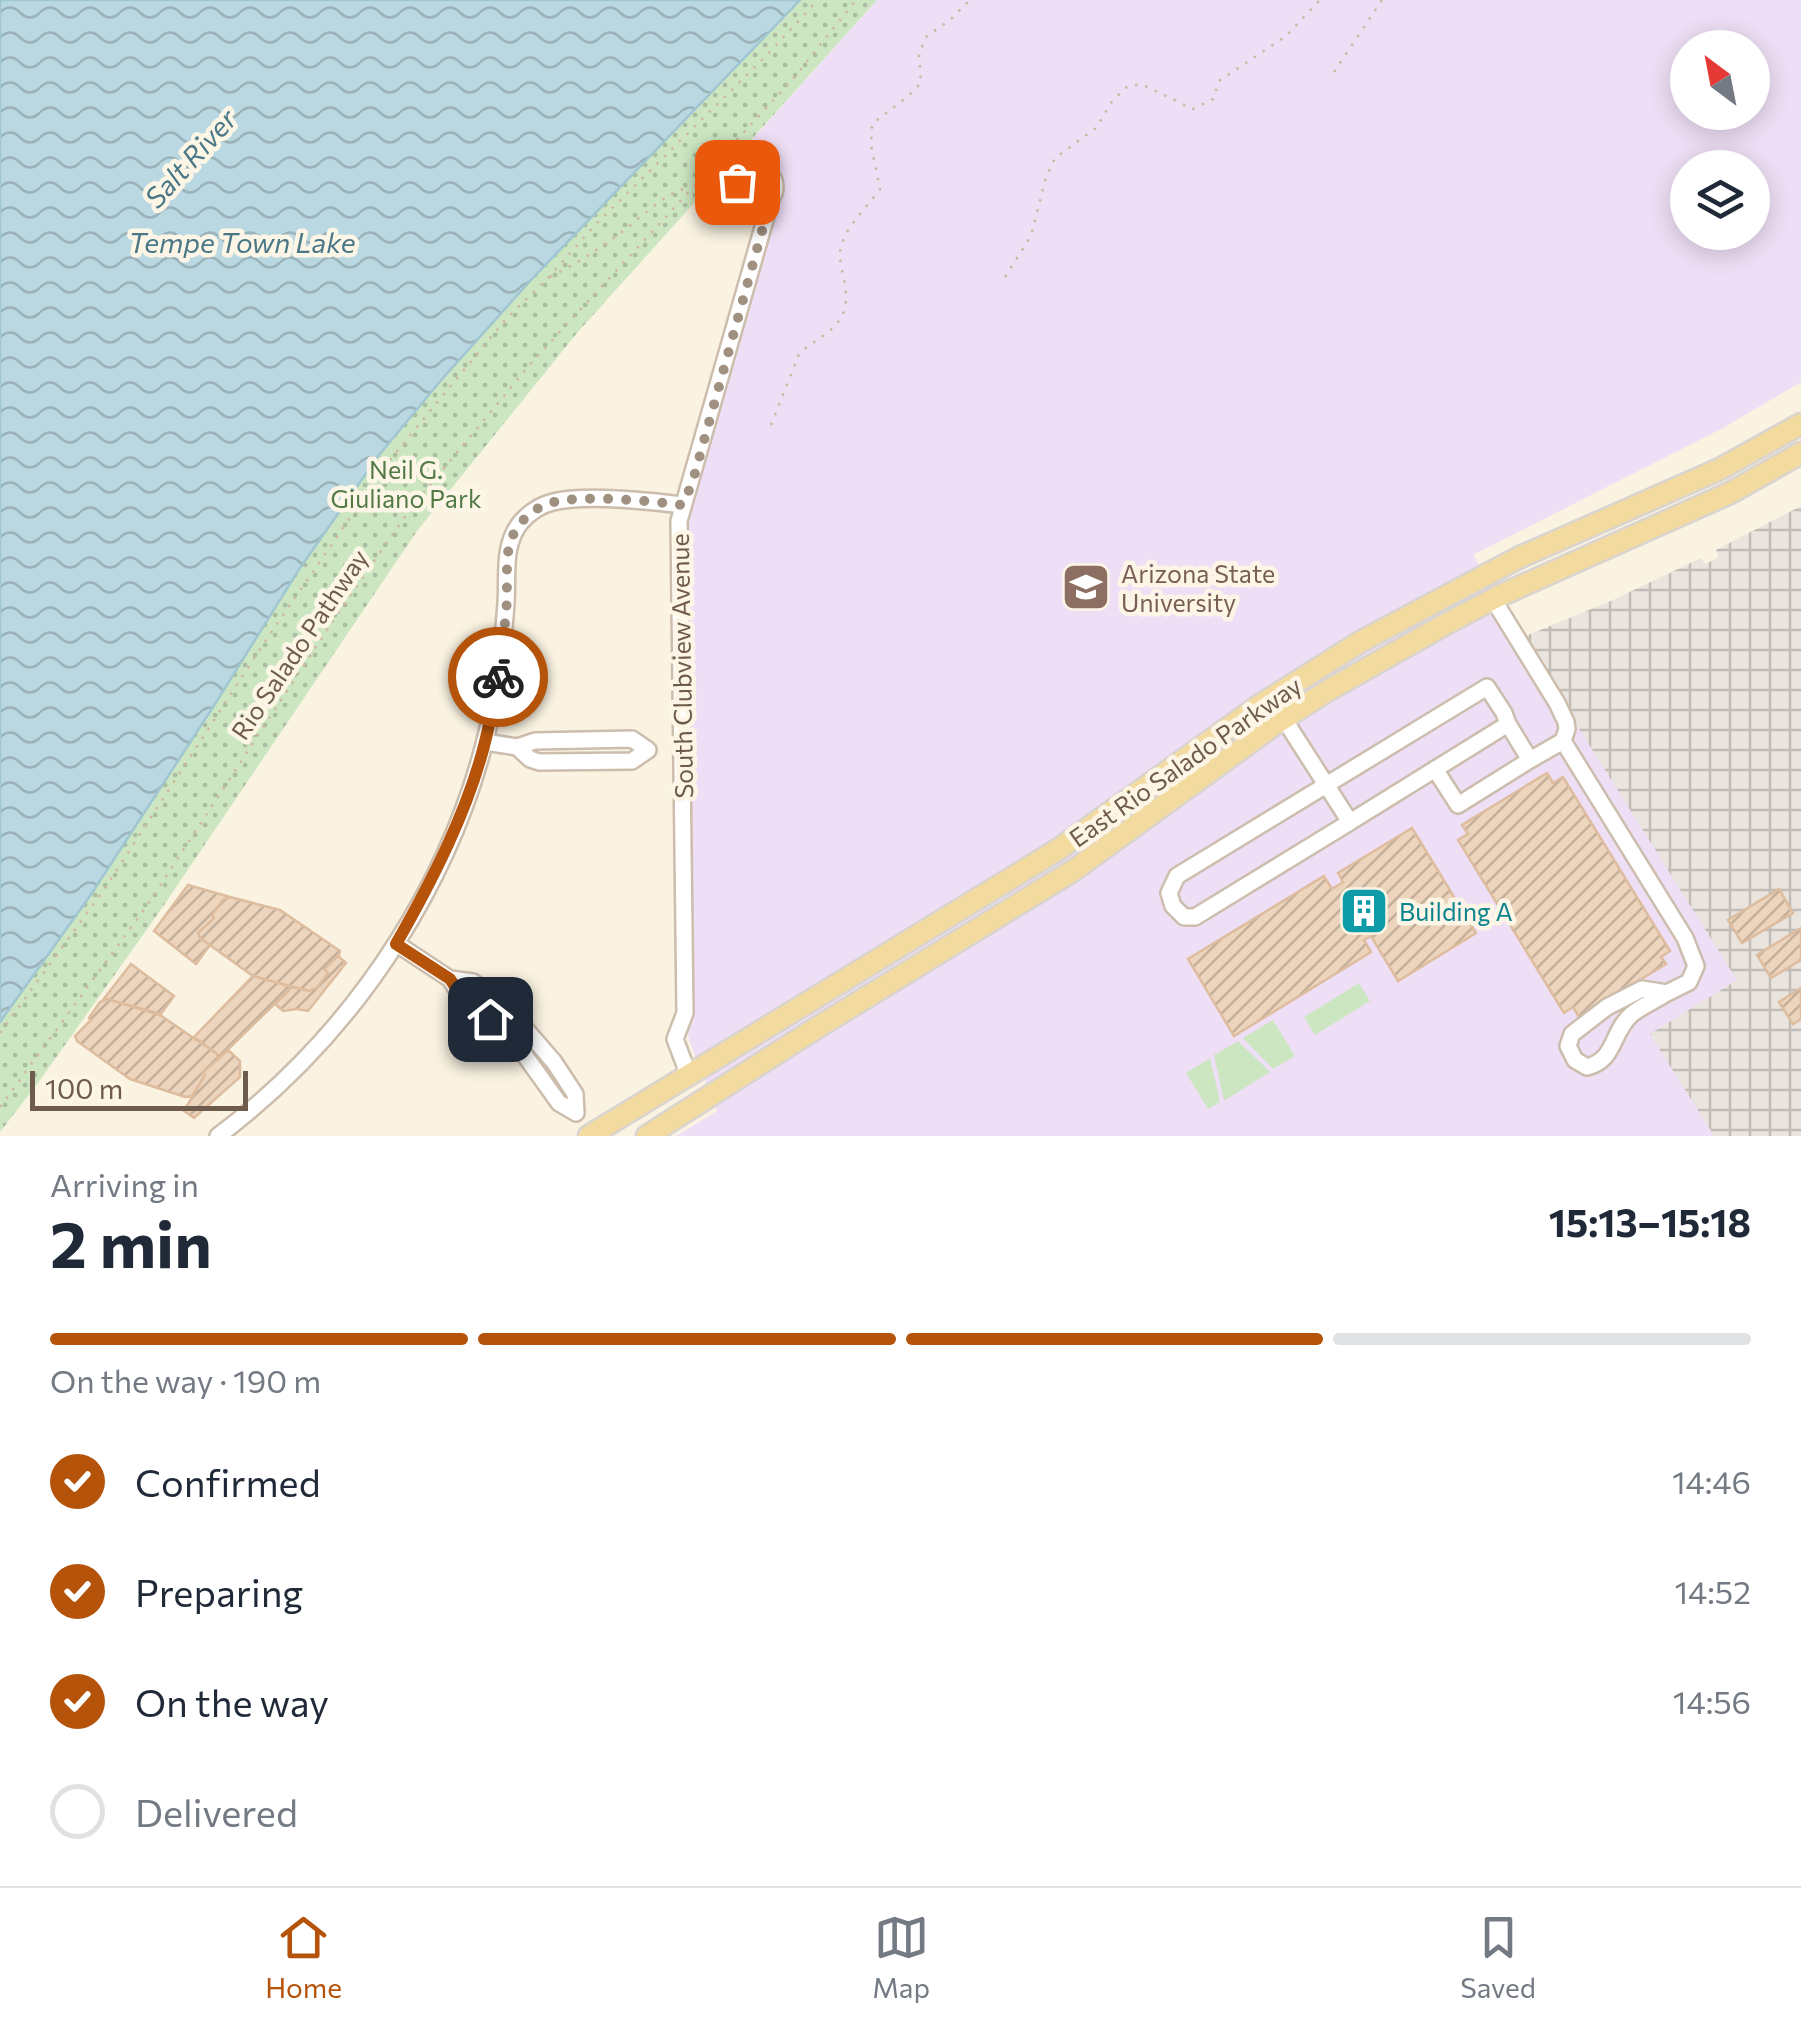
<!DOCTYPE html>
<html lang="en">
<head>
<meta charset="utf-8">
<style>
  body { margin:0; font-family:Commissioner,sans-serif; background:#f6f6f7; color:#1f2937; height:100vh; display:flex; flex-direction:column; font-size:38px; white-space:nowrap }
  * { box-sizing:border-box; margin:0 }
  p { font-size:32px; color:#747a83 }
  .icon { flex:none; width:55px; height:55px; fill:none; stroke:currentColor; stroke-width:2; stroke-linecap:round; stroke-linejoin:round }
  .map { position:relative; height:1136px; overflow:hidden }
  .drawer { display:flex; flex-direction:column; background:#fff; flex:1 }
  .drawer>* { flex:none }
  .needle { width:65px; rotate:328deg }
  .tools { position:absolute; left:1670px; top:30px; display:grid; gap:20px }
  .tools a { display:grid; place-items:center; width:100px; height:100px; border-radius:50%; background:#fff; box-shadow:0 5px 25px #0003; font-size:50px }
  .scale { position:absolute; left:30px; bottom:25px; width:218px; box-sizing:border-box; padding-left:10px; border:5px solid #6f5b4b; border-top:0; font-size:28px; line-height:35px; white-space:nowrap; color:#6f5b4b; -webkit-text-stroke:8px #fdf6e7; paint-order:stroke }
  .pin { position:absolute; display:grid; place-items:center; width:85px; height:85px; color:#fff; margin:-42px; border-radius:20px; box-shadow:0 5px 15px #0006 }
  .courier { position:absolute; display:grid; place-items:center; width:100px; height:100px; margin:-50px; border:8px solid #b45309; border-radius:50%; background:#fff; color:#222; box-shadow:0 2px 12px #0007 }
  .head em { font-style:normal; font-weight:700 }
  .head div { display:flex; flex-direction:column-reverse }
  .head { display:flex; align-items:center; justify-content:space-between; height:170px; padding:0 50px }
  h1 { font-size:65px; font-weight:700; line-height:75px }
  .bar { display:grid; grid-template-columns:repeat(4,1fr); gap:15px 10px; align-content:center; height:120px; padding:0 50px }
  .bar i { height:12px; border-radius:8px; background:#e0e1e3 }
  .bar .on { background:#b45309 }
  .bar p { grid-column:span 4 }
  ol { padding:0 50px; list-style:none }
  li { display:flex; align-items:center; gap:30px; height:110px }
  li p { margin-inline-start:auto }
  li .icon { padding:10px; border-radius:50%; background:#b45309; color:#fff; stroke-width:4 }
  li:last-child { color:#747a83 }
  li i { width:55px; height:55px; border:5px solid #e0e1e3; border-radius:50% }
  .tab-bar { display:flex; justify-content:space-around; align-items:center; height:140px; border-top:2px solid #e0e1e3; background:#fff; font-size:28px; color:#747a83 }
  .tab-bar a { display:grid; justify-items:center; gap:5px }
  .tab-bar .on { color:#b45309 }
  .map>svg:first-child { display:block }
  .industrial { fill:url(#industrial-grid) }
  .education { fill:#efdff6; fill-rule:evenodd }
  .grass { fill:#cde6c2 }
  .park { fill:url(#park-dots) }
  .water { fill:url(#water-waves); stroke:#a0c6d2; stroke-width:2.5 }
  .building { fill:url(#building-hatch); stroke:#debc9e; stroke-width:2.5 }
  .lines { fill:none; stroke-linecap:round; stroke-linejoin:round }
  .minor-casing { stroke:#ccbdad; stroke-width:20 }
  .major-casing { stroke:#dad4d0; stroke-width:25 }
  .path { stroke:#d1b7a0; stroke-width:2.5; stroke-dasharray:2.5 8; stroke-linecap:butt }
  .minor { stroke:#fff; stroke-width:15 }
  .major { stroke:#f3db9f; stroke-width:20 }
  .done { stroke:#a09080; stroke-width:10; stroke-dasharray:0 18 }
  .route { stroke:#b45309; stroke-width:12 }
  .labels { text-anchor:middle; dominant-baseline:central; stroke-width:9; stroke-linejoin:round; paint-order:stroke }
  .park-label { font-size:25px; fill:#527a47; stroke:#fdf6e7 }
  .education-label { font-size:25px; fill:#785e54; stroke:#fdf6e7; text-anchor:start }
  .street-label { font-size:25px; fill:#6f5b4b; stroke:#fdf6e7 }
  .culture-label { font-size:25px; fill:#0d838f; stroke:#fdf6e7; text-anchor:start }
  .water-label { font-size:28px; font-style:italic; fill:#4a7887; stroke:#fdf6e7 }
</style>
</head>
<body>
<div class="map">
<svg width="1801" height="1136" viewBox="0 0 1801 1136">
  <defs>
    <pattern id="industrial-grid" width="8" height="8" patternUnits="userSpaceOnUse" patternTransform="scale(2.5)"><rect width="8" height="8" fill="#e9e4dd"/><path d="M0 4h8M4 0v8" fill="none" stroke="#c1bcb5"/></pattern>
    <pattern id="park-dots" width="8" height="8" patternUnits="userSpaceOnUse" patternTransform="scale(2.5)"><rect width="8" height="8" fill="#cde6c2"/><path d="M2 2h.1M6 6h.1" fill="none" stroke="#abbda0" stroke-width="1.8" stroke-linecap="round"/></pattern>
    <pattern id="water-waves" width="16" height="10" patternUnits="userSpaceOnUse" patternTransform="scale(2.5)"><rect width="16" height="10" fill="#b9d8e1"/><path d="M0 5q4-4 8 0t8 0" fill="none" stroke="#9bb2b8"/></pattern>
    <pattern id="building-hatch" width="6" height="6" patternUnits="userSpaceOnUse" patternTransform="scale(2.5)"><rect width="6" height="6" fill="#edd4bc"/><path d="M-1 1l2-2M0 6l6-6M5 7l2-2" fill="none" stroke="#c4af9b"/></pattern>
  </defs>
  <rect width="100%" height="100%" fill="#faf3e2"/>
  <path class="industrial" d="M 1801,506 L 1801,1136 L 1714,1136 L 1649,1034 L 1736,980 L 1521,638 L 1613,600 L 1701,558 L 1705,564 L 1719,557 L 1716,550 Z"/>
  <path class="education" d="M 877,0 L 1801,0 L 1801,382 L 1723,428 L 1473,555 L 1513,619 L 1522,638 L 1737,980 L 1650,1034 L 1714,1136 L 676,1136 L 717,1111 L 689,1040 L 685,1013 L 679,521 L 770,200 L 776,188 L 772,175 L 767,170 L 755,167 L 743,172 L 732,162 ZM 1688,48 L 1752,48 L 1752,112 L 1688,112 ZM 1688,168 L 1752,168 L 1752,232 L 1688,232 Z"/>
  <path class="grass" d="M 1359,983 L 1370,1001 L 1315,1035 L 1304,1017 Z
    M 1273,1020 L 1295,1056 L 1273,1069 L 1243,1038 Z
    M 1238,1041 L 1270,1072 L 1224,1101 L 1214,1055 Z
    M 1210,1058 L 1220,1102 L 1208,1109 L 1186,1073 Z"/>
  <path class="park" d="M 800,0 L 877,0 L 577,333 L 417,531 L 162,908 L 38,1083 L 0,1132 L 0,1022 L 92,893 L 298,571 L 379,455 L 442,379 L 530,281 Z"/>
  <path class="water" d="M 0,0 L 800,0 L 530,281 L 442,379 L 379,455 L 298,571 L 215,704 L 92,893 L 0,1022 Z"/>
  <path class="building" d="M 1547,773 L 1553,783 L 1563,777 L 1670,951 L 1661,957 L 1666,964 L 1579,1017 L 1573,1007 L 1564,1013 L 1458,840 L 1468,834 L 1462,825 Z
    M 1412,828 L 1476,933 L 1398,981 L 1371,936 L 1364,940 L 1371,952 L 1234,1036 L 1188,959 L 1324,876 L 1332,889 L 1343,882 L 1338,873 Z
    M 188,885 L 230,897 L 223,900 L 212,915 L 214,918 L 198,933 L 200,938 L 210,945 L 196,964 L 154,931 Z
    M 1779,889 L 1793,913 L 1742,943 L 1728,920 Z
    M 230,897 L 280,910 L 340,951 L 339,955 L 324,969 L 328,973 L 317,988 L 309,991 L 253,976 L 200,938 L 198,933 L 214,918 L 212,915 L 223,900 Z
    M 1801,928 L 1801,960 L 1771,978 L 1757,955 Z
    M 338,956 L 346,963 L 308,1011 L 297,1009 L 283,1011 L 275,1004 L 292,987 L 309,991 L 317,988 L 328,973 L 324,969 Z
    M 131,964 L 174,996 L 160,1015 L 107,999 L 103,1000 Z
    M 253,976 L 292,987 L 218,1059 L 217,1054 L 194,1037 Z
    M 1801,988 L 1801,1019 L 1793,1024 L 1779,1002 Z
    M 107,999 L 157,1013 L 217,1054 L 218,1059 L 202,1073 L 205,1075 L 192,1096 L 185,1097 L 130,1079 L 77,1041 L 75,1036 L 91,1020 L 89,1018 L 100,1002 Z
    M 228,1050 L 240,1061 L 240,1077 L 194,1118 L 184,1111 L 205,1075 L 202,1073 Z"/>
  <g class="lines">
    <g class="minor-casing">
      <path id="minor" d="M737 187a19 19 0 1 1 38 0a19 19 0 1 1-38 0Z
        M 1493,599 L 1557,703 L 1566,722 L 1567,729 L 1563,741
        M 1284,719 L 1350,822 L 1508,724 L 1530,760 L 1563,741 L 1685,938 L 1696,966 L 1689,982 L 1667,993 L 1642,989 L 1607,1007 L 1572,1034 L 1568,1046 L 1575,1060 L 1587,1067 C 1616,1060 1611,1032 1632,1014 C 1642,1006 1656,1000 1667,993
        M 485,742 L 517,747 L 535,741 L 632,739 L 648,750 L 632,761 L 539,762 L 530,759 L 517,747
        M 1435,769 L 1458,805 L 1530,760
        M 1350,822 L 1195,917 L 1184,917 L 1173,906 L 1169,893 L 1177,876 L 1487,687 L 1504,713 L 1508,724
        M 397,944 L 450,979 L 462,997 L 490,1019 L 521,1050 L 559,1103 L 576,1113 L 575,1094 L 554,1062 L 515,1017 L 473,982 L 450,979
        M 689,1076 L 675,1039 L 685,1013 L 679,521 L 767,213 L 765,204
        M 218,1136 C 359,1030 464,869 495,694 C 500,664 504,634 506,603 C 508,576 502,545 521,522 C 530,512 540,505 553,502 C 583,494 650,501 682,505"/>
    </g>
    <g class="major-casing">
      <path id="major" d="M 589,1136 L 1059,849 L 1260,705 L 1360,642 L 1518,558 L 1720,469 L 1801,424
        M 647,1136 L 818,1027 L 1074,870 L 1274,725 L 1327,691 L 1442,626 L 1499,596 L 1730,493 L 1801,453"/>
    </g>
    <path class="path" d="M 1334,72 L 1382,0
      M 550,277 C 574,265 596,251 618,235 C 640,219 663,193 690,187
      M 1005,277 L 1031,236 L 1046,177 L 1055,158 L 1096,128 L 1113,100 L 1127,87 L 1141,84 L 1193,109 L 1213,99 L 1219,81 L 1286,36 L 1320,0
      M 771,425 L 799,354 C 814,339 837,332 844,311 C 850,293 841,274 840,256 C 839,232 867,208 880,189 L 871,145 L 872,124 L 907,97 L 921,83 L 919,53 L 927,36 L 950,20 L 970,0
      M 0,1033 L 105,888 L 264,643 L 389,461 L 506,319 L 549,277 L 595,225 L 766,56 L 818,0
      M 0,1107 L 146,907 L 334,619 L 411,508 L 532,362 L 793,79 L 856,0"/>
    <use href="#minor" class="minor"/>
    <use href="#major" class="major"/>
  </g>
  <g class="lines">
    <path class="done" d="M 498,677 C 502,652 505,626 507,600 C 507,582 506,563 509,546 C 514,526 531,509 550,503 C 580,494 650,501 682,505 L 692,484 L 767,213 L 765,204 C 748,209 736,200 737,182"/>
    <path class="route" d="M 490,1019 L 462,997 L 450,979 L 396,944 C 432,881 469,809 486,738 C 491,718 494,698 498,677"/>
  </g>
  <defs>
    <g id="university-square" transform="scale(2.5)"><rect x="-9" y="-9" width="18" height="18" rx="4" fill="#8d6e63" stroke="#fdf6e7"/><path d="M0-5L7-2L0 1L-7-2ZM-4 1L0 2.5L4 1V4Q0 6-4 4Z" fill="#fff"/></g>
    <g id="building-square" transform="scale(2.5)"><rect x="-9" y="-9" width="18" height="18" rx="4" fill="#0f9aa8" stroke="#fdf6e7"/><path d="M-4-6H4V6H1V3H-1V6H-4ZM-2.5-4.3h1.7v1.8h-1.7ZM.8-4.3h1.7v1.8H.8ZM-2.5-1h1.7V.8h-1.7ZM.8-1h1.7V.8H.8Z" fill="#fff"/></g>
  </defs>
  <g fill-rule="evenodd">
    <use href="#university-square" x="1086" y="587"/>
    <use href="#building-square" x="1364" y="911"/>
  </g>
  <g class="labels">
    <g class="park-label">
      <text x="406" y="469">Neil G.<tspan x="406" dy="29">Giuliano Park</tspan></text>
    </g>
    <g class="education-label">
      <text x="1121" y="573">Arizona State<tspan x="1121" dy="29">University</tspan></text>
    </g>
    <g class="street-label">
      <text transform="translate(299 644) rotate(-56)">Rio Salado Pathway</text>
      <text transform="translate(681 666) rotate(-91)">South Clubview Avenue</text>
      <text transform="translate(1185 761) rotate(-35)">East Rio Salado Parkway</text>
    </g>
    <g class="culture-label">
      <text x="1399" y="911">Building A</text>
    </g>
    <g class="water-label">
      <text transform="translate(190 158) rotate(-48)">Salt River</text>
      <text x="242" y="242">Tempe Town Lake</text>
    </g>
  </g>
</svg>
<div class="tools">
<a><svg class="needle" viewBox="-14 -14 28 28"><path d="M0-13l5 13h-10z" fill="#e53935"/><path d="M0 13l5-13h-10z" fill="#747a83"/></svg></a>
<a><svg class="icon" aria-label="layers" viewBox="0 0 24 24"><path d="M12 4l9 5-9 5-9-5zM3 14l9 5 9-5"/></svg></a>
</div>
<div class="scale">100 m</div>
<div class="pin" style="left:737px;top:182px;background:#ea580c"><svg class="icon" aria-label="bag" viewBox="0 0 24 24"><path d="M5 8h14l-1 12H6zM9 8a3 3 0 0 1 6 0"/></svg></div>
<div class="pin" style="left:490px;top:1019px;background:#1f2937"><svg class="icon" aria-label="home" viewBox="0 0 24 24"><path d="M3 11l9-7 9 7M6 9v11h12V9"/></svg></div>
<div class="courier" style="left:498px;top:677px"><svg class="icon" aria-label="bike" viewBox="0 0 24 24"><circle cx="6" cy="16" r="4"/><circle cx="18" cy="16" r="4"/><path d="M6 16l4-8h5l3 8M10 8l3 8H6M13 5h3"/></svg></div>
</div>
<section class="drawer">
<div class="head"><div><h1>2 min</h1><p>Arriving in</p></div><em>15:13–15:18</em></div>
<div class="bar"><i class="on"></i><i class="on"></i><i class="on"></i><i></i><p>On the way · 190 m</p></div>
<ol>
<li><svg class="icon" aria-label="check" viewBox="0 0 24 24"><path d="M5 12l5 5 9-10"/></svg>Confirmed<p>14:46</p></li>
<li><svg class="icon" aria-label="check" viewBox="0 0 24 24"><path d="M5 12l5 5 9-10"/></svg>Preparing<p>14:52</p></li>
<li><svg class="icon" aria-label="check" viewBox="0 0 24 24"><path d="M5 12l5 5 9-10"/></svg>On the way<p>14:56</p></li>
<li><i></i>Delivered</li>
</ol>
</section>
<nav class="tab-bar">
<a class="on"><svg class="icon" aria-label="home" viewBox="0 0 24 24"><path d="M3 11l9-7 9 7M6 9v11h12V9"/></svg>Home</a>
<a><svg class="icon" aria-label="map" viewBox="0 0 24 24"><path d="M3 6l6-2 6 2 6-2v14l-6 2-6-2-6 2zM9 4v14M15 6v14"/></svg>Map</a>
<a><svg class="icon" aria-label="saved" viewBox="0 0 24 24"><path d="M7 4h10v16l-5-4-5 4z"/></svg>Saved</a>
</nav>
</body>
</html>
